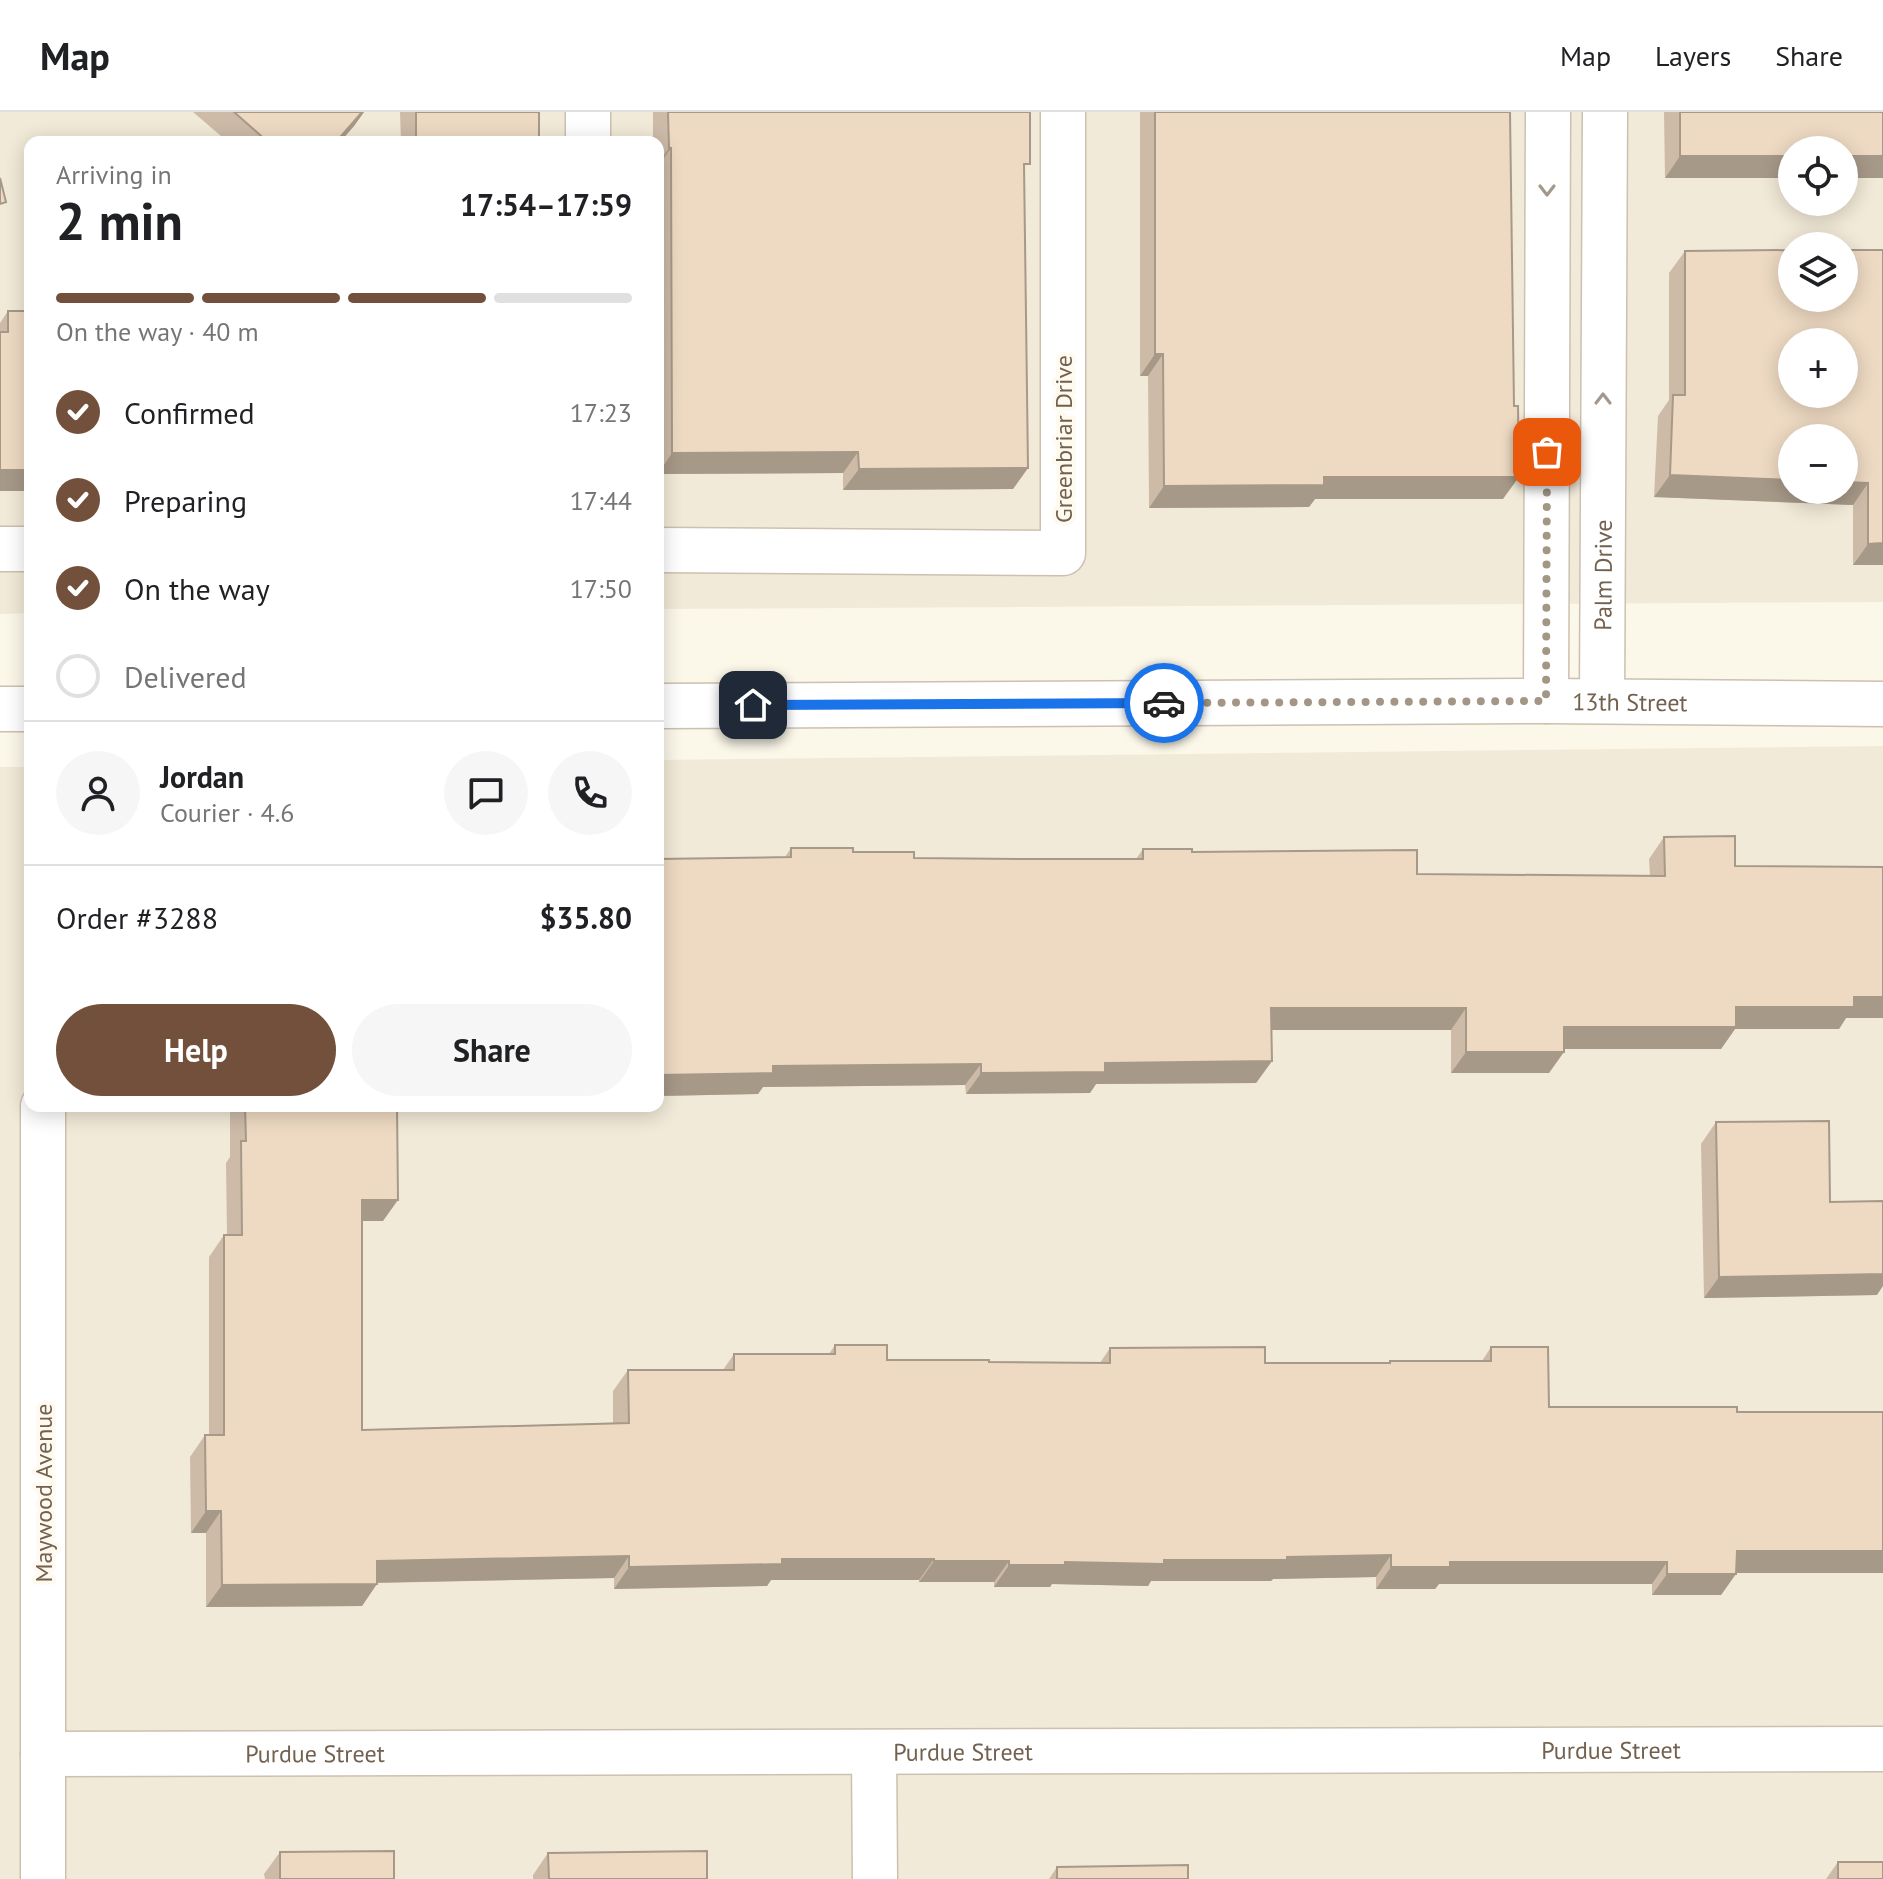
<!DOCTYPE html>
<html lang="en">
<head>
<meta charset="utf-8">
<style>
  body { margin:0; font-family:"PT Sans",sans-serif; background:#f6f6f6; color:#202124; height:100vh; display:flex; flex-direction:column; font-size:30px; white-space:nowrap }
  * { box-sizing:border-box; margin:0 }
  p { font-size:26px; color:#757577 }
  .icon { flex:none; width:44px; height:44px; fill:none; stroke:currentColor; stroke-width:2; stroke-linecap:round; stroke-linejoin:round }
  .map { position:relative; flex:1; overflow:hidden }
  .drawer { position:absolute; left:24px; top:24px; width:640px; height:976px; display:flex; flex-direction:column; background:#fff; border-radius:16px; box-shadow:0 4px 20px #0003 }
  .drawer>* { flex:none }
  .controls { position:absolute; left:1778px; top:24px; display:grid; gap:16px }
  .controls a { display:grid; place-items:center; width:80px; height:80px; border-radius:50%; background:#fff; box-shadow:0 4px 20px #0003; font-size:40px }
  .pin { position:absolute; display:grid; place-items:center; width:68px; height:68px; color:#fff; margin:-34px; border-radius:16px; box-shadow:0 4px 12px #0006 }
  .courier { position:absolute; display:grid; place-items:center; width:80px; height:80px; margin:-40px; border:6px solid #1a73e8; border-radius:50%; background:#fff; color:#222; box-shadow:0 2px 10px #0007 }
  .headline em { font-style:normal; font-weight:600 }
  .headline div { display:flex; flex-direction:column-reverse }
  .headline { display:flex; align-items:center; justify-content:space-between; height:136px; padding:0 32px }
  h1 { font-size:52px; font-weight:600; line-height:60px }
  .bar { display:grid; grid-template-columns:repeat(4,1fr); gap:12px 8px; align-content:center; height:96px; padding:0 32px }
  .bar i { height:10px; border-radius:6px; background:#e0e0e0 }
  .bar .active { background:#73503c }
  .bar p { grid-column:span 4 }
  .line { display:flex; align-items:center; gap:20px; padding:0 32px; border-top:2px solid #e0e0e0 }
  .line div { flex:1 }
  .round { display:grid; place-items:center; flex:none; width:84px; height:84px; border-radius:42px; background:#f6f6f6 }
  ol { padding:0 32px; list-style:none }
  li { display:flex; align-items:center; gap:24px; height:88px }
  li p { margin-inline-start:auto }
  li .icon { padding:8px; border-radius:50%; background:#73503c; color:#fff; stroke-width:4 }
  li:last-child { color:#757577 }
  li i { width:44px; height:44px; border:4px solid #e0e0e0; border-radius:50% }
  .action { display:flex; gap:16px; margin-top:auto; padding:16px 32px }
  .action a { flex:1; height:92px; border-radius:48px; background:#73503c; color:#fff; font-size:32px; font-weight:600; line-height:92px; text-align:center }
  .action a+a { background:#f6f6f6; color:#202124 }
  header { display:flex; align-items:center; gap:48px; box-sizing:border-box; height:112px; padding:0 40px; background:#fff; border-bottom:2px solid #e0e0e0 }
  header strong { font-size:38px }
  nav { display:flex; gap:44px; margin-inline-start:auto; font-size:28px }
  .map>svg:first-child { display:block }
  .residential { fill:#f2ead8; fill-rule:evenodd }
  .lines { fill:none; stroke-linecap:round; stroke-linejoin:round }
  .minor-casing { stroke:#ccc0b0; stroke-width:47 }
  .minor { stroke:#fff; stroke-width:44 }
  .wall { fill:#cdbba8 }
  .shaded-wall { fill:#a79988 }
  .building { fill:#eedac3; stroke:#a79988; stroke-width:2; fill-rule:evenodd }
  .oneway { stroke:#a4988d }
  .done { stroke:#a39685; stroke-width:8; stroke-dasharray:0 14.4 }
  .route { stroke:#1a73e8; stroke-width:10 }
  .labels { text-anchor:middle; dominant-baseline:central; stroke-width:8; stroke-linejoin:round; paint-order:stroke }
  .street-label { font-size:24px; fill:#73614f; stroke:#fefaef }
</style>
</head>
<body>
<header>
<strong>Map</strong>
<nav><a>Map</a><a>Layers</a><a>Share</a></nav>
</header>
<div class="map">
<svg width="1883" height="1767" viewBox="0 0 1883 1767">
  <rect width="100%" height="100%" fill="#fbf7e9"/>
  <path class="residential" d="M 0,0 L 1883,0 L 1883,490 L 658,497 L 658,30 L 30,30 L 30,501 L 0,502 ZM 1792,38 L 1844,38 L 1844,90 L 1792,90 ZM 1792,134 L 1844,134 L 1844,186 L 1792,186 ZM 1792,230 L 1844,230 L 1844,282 L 1792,282 ZM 1792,326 L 1844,326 L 1844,378 L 1792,378 Z
    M 1883,634 L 1883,1767 L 0,1767 L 0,655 L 30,655 L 30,994 L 658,994 L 658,648 Z"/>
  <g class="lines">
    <g class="minor-casing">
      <g id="minor">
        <path d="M 588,30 L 588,0"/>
        <path d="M 0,437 L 30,437"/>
        <path d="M 658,438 L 1063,441 L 1063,0"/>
        <path d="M 1546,589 L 1548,0"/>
        <path id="s1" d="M 1602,589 L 1605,0"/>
        <path id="s2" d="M 658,594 L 1546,589 L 1883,592"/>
        <path d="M 0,597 L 30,597"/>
        <path d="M 874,1641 L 875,1767"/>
        <path id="s3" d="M 43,1642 L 1883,1637"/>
        <path d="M 43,1767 L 43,994"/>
      </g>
    </g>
    <use href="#minor" class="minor"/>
  </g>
  <path class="wall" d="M 193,0 L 364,0 L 354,14 L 340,30 L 228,30 Z
    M 400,0 L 539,0 L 539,30 L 401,30 Z
    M 653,0 L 1030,0 L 1024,61 L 1028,356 L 1013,377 L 843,378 L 843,361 L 658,362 L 658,30 L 653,30 Z
    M 1140,0 L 1510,0 L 1503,387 L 1315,387 L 1309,395 L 1149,396 L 1148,264 L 1140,264 Z
    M 1664,0 L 1883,0 L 1883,66 L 1665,66 Z
    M 1685,139 L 1844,186 L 1883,453 L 1853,453 L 1853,393 L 1654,385 L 1658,304 L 1669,288 L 1669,161 Z
    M 8,199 L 30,379 L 0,379 L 0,211 Z
    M 1664,725 L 1735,754 L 1883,906 L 1846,906 L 1839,917 L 1735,917 L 1721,937 L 1564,937 L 1549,961 L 1451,961 L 1451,918 L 1271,918 L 1272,949 L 1256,971 L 1096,972 L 1090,981 L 966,982 L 965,973 L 763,975 L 758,982 L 658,984 L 658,747 L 785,745 L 791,736 L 853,740 L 914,746 L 1136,747 L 1143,737 L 1417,762 L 1650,764 L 1649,747 Z
    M 230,994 L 397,994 L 383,1109 L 362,1109 L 362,1318 L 613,1311 L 613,1279 L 628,1258 L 723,1258 L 734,1242 L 829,1242 L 835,1233 L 887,1248 L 1100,1251 L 1110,1236 L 1265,1251 L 1389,1251 L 1390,1249 L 1482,1249 L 1491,1235 L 1549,1295 L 1737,1300 L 1883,1461 L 1736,1461 L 1721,1483 L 1652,1483 L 1652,1472 L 1439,1472 L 1435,1477 L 1376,1477 L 1376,1465 L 1273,1467 L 1271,1469 L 1151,1469 L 1148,1474 L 1052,1472 L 1050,1475 L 994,1475 L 994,1470 L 919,1470 L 919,1468 L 771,1468 L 767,1474 L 614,1477 L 614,1466 L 377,1471 L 362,1494 L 206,1495 L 206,1421 L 191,1421 L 190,1345 L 205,1323 L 209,1323 L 209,1145 L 224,1123 L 227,1123 L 226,1051 L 230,1045 Z
    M 1716,1010 L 1877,1183 L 1704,1186 L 1701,1032 Z
    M 280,1740 L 394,1767 L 265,1767 L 264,1762 Z
    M 548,1741 L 707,1767 L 533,1767 L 533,1763 Z
    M 1838,1750 L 1883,1767 L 1826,1767 Z
    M 1057,1755 L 1188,1767 L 1049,1767 Z"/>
  <path class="shaded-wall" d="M 362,0 L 364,0 L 354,14 L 340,30 L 336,30 Z
    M 669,36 L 671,36 L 658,54 L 658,52 Z
    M 1680,44 L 1792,44 L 1792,66 L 1665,66 Z
    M 1844,44 L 1883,44 L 1883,66 L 1844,66 Z
    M 1155,242 L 1163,242 L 1148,264 L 1140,264 Z
    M 858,340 L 843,361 L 658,362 L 672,341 Z
    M 1028,356 L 1013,377 L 843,378 L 859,357 Z
    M 0,358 L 30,358 L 30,379 L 0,379 Z
    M 1670,363 L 1792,368 L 1792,378 L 1844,378 L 1844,370 L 1868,371 L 1853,393 L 1654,385 Z
    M 1324,365 L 1519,365 L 1503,387 L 1315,387 L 1309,395 L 1149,396 L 1164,374 Z
    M 1883,431 L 1883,453 L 1853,453 L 1868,432 Z
    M 1854,885 L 1883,885 L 1883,906 L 1846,906 L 1839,917 L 1735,917 L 1721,937 L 1549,937 L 1564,915 L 1736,895 Z
    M 1271,896 L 1466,896 L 1451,918 L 1256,918 Z
    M 1466,940 L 1564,940 L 1549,961 L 1451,961 Z
    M 1272,949 L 1256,971 L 1096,972 L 1090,981 L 966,982 L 981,961 L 1105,951 Z
    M 981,952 L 965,973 L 763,975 L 758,982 L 658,984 L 658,963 L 773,954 Z
    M 362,1088 L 398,1088 L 383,1109 L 347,1109 Z
    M 1883,1162 L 1883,1174 L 1877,1183 L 1704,1186 L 1719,1165 Z
    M 206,1399 L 221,1399 L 206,1421 L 191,1421 Z
    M 1737,1439 L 1883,1439 L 1883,1461 L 1721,1461 Z
    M 1391,1443 L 1376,1465 L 1273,1467 L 1271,1469 L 1151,1469 L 1148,1474 L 1052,1472 L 1050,1475 L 994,1475 L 1009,1453 L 1164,1448 Z
    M 629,1444 L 614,1466 L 362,1471 L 377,1449 Z
    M 782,1447 L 934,1447 L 919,1468 L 771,1468 L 767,1474 L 614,1477 L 629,1455 Z
    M 934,1449 L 1009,1449 L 994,1470 L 919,1470 Z
    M 1450,1450 L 1667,1450 L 1652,1472 L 1439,1472 L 1435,1477 L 1376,1477 L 1391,1455 Z
    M 1667,1462 L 1736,1462 L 1721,1483 L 1652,1483 Z
    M 377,1472 L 362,1494 L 206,1495 L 222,1473 Z"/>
  <path class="building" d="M 234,0 L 362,0 L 336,30 L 268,30 Z
    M 416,0 L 539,0 L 539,30 L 416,30 Z
    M 668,0 L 1030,0 L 1030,52 L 1024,52 L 1028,356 L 859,357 L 858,340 L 672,341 L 671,36 L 669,36 Z
    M 1155,0 L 1510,0 L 1514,294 L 1518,294 L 1519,365 L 1324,365 L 1324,373 L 1164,374 L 1163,242 L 1155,242 Z
    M 1680,0 L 1883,0 L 1883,44 L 1844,44 L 1844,38 L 1792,38 L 1792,44 L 1680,44 Z
    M 0,66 L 6,90 L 0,92 Z
    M 1792,138 L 1792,186 L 1844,186 L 1844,138 L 1883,138 L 1883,431 L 1868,432 L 1868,371 L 1844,370 L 1844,326 L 1792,326 L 1792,368 L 1670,363 L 1673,283 L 1685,283 L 1685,139 ZM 1792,230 L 1844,230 L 1844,282 L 1792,282 Z
    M 8,199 L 30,199 L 30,358 L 0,358 L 0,220 L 8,220 Z
    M 1735,724 L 1735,754 L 1883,755 L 1883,885 L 1854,885 L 1854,895 L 1736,895 L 1736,915 L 1564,915 L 1564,940 L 1466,940 L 1466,896 L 1271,896 L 1272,949 L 1105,951 L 1105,960 L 981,961 L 981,952 L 773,954 L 773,961 L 658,963 L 658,747 L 791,745 L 791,736 L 853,736 L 853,740 L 914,740 L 914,746 L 1026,747 L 1143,747 L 1143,737 L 1192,737 L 1192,740 L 1417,738 L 1417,762 L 1665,764 L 1664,725 Z
    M 245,994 L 397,994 L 398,1088 L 362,1088 L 362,1318 L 629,1311 L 628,1258 L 734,1258 L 734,1242 L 835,1242 L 835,1233 L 887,1233 L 887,1248 L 989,1248 L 989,1250 L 1110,1251 L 1110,1236 L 1265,1235 L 1265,1251 L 1390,1251 L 1390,1249 L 1491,1249 L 1491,1235 L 1548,1235 L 1549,1295 L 1737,1295 L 1737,1300 L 1883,1300 L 1883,1439 L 1737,1439 L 1736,1462 L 1667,1462 L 1667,1450 L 1450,1450 L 1450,1455 L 1391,1455 L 1391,1443 L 1287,1445 L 1287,1448 L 1164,1448 L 1164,1452 L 1065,1450 L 1065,1453 L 1009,1453 L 1009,1449 L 934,1449 L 934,1447 L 782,1447 L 782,1452 L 629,1455 L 629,1444 L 377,1449 L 377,1472 L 222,1473 L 221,1399 L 206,1399 L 205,1323 L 224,1323 L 224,1123 L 242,1123 L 241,1029 L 246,1029 Z
    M 1829,1009 L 1830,1090 L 1883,1089 L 1883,1162 L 1719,1165 L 1716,1010 Z
    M 394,1739 L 394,1767 L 280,1767 L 280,1740 Z
    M 707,1739 L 707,1767 L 549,1767 L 548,1741 Z
    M 1838,1750 L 1883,1750 L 1883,1767 L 1838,1767 Z
    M 1188,1753 L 1188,1767 L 1057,1767 L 1057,1755 Z"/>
  <defs><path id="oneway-chevron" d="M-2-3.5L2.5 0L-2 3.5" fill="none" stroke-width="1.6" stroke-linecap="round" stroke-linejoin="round" transform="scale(2)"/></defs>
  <g class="oneway">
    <use href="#oneway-chevron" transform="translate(1547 78) rotate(90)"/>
    <use href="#oneway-chevron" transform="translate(1603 287) rotate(-90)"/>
  </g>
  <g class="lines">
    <path class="done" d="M 1164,591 L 1546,589 L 1547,340"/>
    <path class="route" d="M 753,593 L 1164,591"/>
  </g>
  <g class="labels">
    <g class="street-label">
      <text transform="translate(1063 327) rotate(-90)">Greenbriar Drive</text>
      <text stroke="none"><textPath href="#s1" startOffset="126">Palm Drive</textPath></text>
      <text stroke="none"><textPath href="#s2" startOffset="972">13th Street</textPath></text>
      <text transform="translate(43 1381) rotate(-90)">Maywood Avenue</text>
      <text stroke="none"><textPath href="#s3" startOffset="1568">Purdue Street</textPath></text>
      <text stroke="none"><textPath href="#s3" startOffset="920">Purdue Street</textPath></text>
      <text stroke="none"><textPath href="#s3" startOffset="272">Purdue Street</textPath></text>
    </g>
  </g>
</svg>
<div class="controls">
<a><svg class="icon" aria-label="locate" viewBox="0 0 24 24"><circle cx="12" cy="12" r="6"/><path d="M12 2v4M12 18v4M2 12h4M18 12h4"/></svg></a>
<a><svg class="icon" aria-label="layers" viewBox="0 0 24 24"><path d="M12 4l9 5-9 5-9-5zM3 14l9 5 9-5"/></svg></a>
<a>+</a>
<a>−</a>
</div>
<div class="pin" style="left:1547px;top:340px;background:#ea580c"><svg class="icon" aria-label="bag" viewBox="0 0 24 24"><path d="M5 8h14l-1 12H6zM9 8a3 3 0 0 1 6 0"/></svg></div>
<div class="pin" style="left:753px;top:593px;background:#1f2937"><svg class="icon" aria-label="home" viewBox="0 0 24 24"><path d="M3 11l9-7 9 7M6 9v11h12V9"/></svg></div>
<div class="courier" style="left:1164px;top:591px"><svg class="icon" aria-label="car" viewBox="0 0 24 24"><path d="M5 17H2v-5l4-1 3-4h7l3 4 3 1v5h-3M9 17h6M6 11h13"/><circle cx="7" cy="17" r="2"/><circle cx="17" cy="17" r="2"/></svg></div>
<section class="drawer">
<div class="headline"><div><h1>2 min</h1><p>Arriving in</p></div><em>17:54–17:59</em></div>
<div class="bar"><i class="active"></i><i class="active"></i><i class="active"></i><i></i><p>On the way · 40 m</p></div>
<ol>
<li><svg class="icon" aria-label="check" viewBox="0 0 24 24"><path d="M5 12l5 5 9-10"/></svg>Confirmed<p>17:23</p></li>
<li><svg class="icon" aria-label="check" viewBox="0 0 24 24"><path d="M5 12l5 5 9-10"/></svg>Preparing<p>17:44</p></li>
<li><svg class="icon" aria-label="check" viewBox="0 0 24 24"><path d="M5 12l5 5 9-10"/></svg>On the way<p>17:50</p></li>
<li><i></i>Delivered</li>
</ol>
<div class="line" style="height:144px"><a class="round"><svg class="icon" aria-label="person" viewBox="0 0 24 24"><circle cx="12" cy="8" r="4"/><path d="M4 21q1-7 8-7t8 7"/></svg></a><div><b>Jordan</b><p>Courier · 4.6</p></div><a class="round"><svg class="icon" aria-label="chat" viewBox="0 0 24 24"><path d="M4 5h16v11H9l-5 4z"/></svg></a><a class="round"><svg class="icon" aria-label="phone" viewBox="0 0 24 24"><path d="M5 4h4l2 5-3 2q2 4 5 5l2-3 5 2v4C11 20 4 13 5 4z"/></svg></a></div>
<div class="line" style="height:104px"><div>Order #3288</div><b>$35.80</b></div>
<div class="action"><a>Help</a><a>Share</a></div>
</section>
</div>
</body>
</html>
